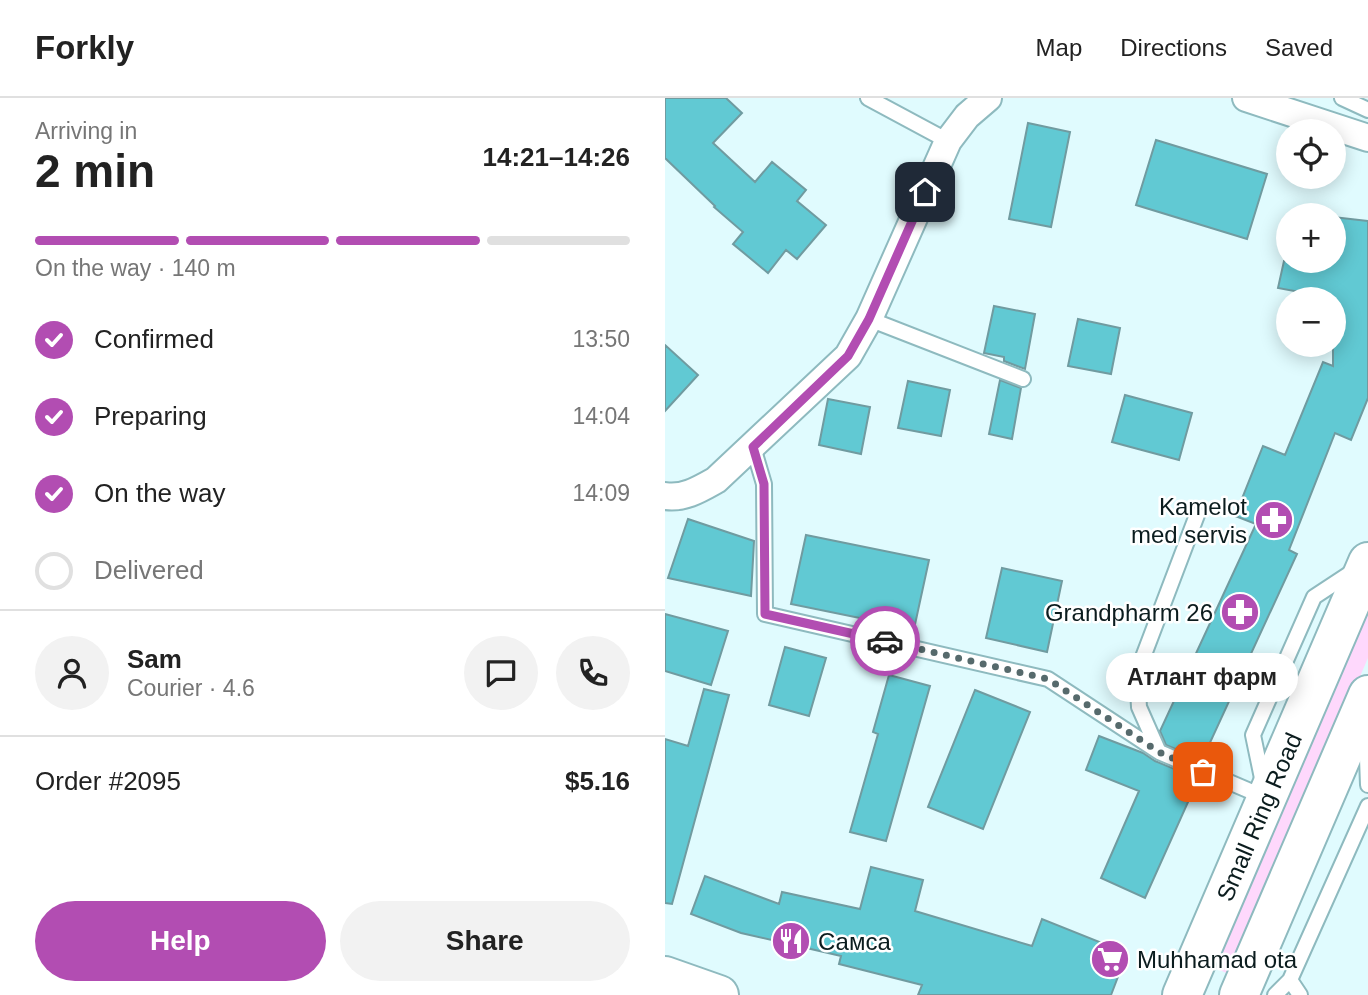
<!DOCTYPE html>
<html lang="en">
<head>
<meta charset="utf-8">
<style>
  body { margin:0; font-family:Arial,sans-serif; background:#f2f2f2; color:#222; height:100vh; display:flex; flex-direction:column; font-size:26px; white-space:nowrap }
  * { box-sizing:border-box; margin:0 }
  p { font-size:23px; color:#767676 }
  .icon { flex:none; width:38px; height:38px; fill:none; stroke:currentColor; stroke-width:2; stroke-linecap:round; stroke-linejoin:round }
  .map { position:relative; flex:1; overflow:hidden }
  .panel { display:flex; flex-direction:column; background:#fff; width:665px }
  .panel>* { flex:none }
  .controls { position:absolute; left:611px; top:21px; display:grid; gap:14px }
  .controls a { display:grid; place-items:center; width:70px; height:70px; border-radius:50%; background:#fff; box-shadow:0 4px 18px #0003; font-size:35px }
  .pin { position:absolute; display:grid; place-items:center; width:60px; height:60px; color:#fff; margin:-30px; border-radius:14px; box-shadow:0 4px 10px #0006 }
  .courier { position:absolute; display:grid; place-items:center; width:70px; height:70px; margin:-35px; border:5px solid #b24db2; border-radius:50%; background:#fff; color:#222; box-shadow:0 2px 9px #0007 }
  .bubble { position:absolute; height:49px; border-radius:24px; background:#fff; box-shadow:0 4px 18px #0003; font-size:23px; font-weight:700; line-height:49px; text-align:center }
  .overview em { font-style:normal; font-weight:700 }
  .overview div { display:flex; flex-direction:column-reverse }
  .overview { display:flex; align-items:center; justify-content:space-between; height:119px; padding:0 35px }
  h1 { font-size:46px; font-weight:700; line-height:52px }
  .bar { display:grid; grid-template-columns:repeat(4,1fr); gap:10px 7px; align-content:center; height:84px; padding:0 35px }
  .bar i { height:9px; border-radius:5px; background:#e0e0e0 }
  .bar .selected { background:#b24db2 }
  .bar p { grid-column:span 4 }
  .line { display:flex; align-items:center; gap:18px; padding:0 35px; border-top:2px solid #e0e0e0 }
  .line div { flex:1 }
  .round { display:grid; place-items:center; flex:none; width:74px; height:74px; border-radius:37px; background:#f2f2f2 }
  ol { padding:0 35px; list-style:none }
  li { display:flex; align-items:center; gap:21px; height:77px }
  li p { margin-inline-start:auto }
  li .icon { padding:7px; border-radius:50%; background:#b24db2; color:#fff; stroke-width:4 }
  li:last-child { color:#767676 }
  li i { width:38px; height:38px; border:4px solid #e0e0e0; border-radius:50% }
  .cta { display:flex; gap:14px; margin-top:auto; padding:14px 35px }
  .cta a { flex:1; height:80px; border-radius:42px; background:#b24db2; color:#fff; font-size:28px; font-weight:700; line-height:80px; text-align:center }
  .cta a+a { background:#f2f2f2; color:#222 }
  header { display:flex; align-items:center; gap:42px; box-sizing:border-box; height:98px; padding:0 35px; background:#fff; border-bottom:2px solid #e0e0e0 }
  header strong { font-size:33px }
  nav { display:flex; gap:38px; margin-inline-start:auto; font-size:24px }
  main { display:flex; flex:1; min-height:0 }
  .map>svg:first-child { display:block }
  .green { fill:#fed8fc }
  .building { fill:#61c9d3; stroke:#709ba0; stroke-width:2 }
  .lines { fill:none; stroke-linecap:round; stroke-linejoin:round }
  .lane-casing { stroke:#8ebabf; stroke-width:18 }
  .street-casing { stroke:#8ebabf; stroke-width:30 }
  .secondary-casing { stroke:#8ebabf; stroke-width:42 }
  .highway-casing { stroke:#8ebabf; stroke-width:42 }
  .lane { stroke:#fff; stroke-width:14 }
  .street { stroke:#fff; stroke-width:26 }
  .secondary { stroke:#fff; stroke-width:38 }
  .highway { stroke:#fff; stroke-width:38 }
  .done { stroke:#566a6c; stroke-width:7; stroke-dasharray:0 12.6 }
  .route { stroke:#b24db2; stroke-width:9 }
  .labels { text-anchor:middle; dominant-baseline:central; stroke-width:5; stroke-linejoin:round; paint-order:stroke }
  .poi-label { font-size:24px; fill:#0b1c1e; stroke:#fff; text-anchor:end }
  .street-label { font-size:24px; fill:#0b1c1e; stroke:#fff }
</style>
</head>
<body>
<header>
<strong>Forkly</strong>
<nav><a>Map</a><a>Directions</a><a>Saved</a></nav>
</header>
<main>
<section class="panel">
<div class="overview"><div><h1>2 min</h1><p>Arriving in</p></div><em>14:21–14:26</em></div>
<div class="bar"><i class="selected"></i><i class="selected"></i><i class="selected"></i><i></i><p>On the way · 140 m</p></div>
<ol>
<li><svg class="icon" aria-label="check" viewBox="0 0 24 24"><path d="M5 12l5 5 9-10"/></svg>Confirmed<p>13:50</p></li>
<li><svg class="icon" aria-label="check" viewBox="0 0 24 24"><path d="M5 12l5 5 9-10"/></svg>Preparing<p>14:04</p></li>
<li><svg class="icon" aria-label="check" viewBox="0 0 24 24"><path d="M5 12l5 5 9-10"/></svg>On the way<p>14:09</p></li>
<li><i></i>Delivered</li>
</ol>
<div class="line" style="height:126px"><a class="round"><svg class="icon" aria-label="person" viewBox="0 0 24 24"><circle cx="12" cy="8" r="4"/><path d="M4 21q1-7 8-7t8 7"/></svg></a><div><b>Sam</b><p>Courier · 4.6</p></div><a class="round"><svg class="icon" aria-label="chat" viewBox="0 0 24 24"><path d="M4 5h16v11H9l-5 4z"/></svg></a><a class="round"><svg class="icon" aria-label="phone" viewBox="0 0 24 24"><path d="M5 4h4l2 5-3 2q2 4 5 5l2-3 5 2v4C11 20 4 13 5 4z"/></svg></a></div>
<div class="line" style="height:91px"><div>Order #2095</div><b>$5.16</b></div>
<div class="cta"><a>Help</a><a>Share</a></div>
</section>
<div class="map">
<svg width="703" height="897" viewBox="0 0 703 897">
  <rect width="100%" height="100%" fill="#e0fbfe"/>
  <path class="green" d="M 703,496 L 703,560 L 566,877 L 543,867 Z"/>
  <path class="building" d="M 0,0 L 61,0 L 77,15 L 48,45 L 90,84 L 107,64 L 141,92 L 132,103 L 161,127 L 132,161 L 121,152 L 103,175 L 68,146 L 78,134 L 49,109 L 50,108 L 0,60 Z
    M 363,25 L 405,34 L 386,129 L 344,121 Z
    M 491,42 L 602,76 L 582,141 L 471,107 Z
    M 668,119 L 703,123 L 703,300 L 686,342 L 670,335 L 624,452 L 632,456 L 537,662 L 501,647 L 495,633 L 591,426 L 570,418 L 598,348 L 620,357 L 658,264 L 668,268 L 668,201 L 651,201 L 651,197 L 613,190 L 619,163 L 668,163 Z
    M 329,208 L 370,216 L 360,271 L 339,263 L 339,259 L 319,255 Z
    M 413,221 L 455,230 L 446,276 L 403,268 Z
    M 0,247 L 33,277 L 0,313 Z
    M 335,282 L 356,290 L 347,341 L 324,336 Z
    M 243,283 L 285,292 L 276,338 L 233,330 Z
    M 460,297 L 527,315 L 514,362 L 447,344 Z
    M 163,301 L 205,309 L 196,356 L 154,347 Z
    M 23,421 L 89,443 L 86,498 L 3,480 Z
    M 141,437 L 264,462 L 249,531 L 126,506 Z
    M 337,470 L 397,483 L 382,554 L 321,540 Z
    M 0,516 L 63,533 L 46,587 L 0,573 Z
    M 120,549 L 161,560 L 144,618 L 104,607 Z
    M 224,577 L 265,588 L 221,743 L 185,734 L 213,636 L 208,634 Z
    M 39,591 L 64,597 L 7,806 L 0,805 L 0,641 L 23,648 Z
    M 310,592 L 365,614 L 318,731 L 263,709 Z
    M 434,638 L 478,655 L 490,663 L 529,679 L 527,683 L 532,684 L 480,800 L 436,780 L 474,693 L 421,672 Z
    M 206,769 L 258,782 L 250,813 L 367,848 L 377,821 L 462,855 L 446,897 L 253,897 L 257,887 L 174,866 L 176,858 L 76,835 L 26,816 L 40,778 L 114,806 L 117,794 L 195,811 Z"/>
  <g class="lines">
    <g class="lane-casing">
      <path id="lane" d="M 203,0 L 283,43
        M 677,0 L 703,12
        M 204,221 L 358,281
        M 88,349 L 99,386 L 100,516 L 383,581 L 494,654 L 599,699
        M 701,633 L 703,687
        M 493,652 L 474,609 L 472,575 L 532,417
        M 598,685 L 588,637 L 649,499 L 687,474
        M 625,882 L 635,897
        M 610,897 L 625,882 L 703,708"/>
    </g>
    <g class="street-casing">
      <path id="street" d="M 581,0 L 703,40
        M 0,398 C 19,401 35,391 51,382 L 183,258 L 204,221 L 283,43 L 302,18 L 323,0"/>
    </g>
    <g class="secondary-casing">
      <path id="secondary" d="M 0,878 L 54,897"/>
    </g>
    <g class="highway-casing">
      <g id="highway">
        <path id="s1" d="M 517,897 L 703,464"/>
        <path d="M 574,897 L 703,597"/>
      </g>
    </g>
    <use href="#lane" class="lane"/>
    <use href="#street" class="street"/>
    <use href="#secondary" class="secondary"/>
    <use href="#highway" class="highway"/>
  </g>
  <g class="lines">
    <path class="done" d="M 220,543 L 383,581 L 494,654 L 538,674"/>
    <path class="route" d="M 220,543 L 100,516 L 99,386 L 88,349 L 183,258 L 204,221 L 260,94"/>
  </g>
  <defs>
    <g id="pharmacy-disc" transform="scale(2.0125)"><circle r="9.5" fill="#b24db2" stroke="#fff"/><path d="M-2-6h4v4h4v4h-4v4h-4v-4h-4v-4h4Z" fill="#fff"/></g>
    <g id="restaurant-disc" transform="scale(2.0125)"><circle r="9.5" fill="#b24db2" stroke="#fff"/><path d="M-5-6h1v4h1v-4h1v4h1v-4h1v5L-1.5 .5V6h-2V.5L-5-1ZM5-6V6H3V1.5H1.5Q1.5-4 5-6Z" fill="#fff"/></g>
    <g id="supermarket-disc" transform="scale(2.0125)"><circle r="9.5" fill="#b24db2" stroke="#fff"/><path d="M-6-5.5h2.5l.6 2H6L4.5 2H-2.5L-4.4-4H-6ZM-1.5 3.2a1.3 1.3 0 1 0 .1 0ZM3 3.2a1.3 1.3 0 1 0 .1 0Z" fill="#fff"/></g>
  </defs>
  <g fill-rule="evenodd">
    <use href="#pharmacy-disc" x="609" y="422"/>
    <use href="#pharmacy-disc" x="575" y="514"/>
    <use href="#restaurant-disc" x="126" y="843"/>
    <use href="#supermarket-disc" x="445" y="861"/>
  </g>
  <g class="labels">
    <g class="poi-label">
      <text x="582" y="408">Kamelot<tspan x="582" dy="28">med servis</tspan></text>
      <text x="548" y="514">Grandpharm 26</text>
      <text x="153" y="843" text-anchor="start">Самса</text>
      <text x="472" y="861" text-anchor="start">Muhhamad ota</text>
    </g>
    <g class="street-label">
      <text stroke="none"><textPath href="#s1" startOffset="194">Small Ring Road</textPath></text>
    </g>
  </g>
</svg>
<div class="controls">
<a><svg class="icon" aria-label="locate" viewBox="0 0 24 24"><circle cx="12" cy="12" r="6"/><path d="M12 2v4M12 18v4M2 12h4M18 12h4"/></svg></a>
<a>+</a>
<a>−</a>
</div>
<div class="pin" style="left:538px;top:674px;background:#ea580c"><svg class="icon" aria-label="bag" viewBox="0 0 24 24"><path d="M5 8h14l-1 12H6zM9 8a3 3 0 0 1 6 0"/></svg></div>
<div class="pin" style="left:260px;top:94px;background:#1f2937"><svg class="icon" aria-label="home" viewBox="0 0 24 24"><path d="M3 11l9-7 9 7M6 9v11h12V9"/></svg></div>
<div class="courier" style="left:220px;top:543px"><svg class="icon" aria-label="car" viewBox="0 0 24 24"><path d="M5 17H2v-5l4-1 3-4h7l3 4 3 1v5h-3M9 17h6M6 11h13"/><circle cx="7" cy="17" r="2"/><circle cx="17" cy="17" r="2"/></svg></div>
<div class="bubble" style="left:441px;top:555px;width:192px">Атлант фарм</div>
</div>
</main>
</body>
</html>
